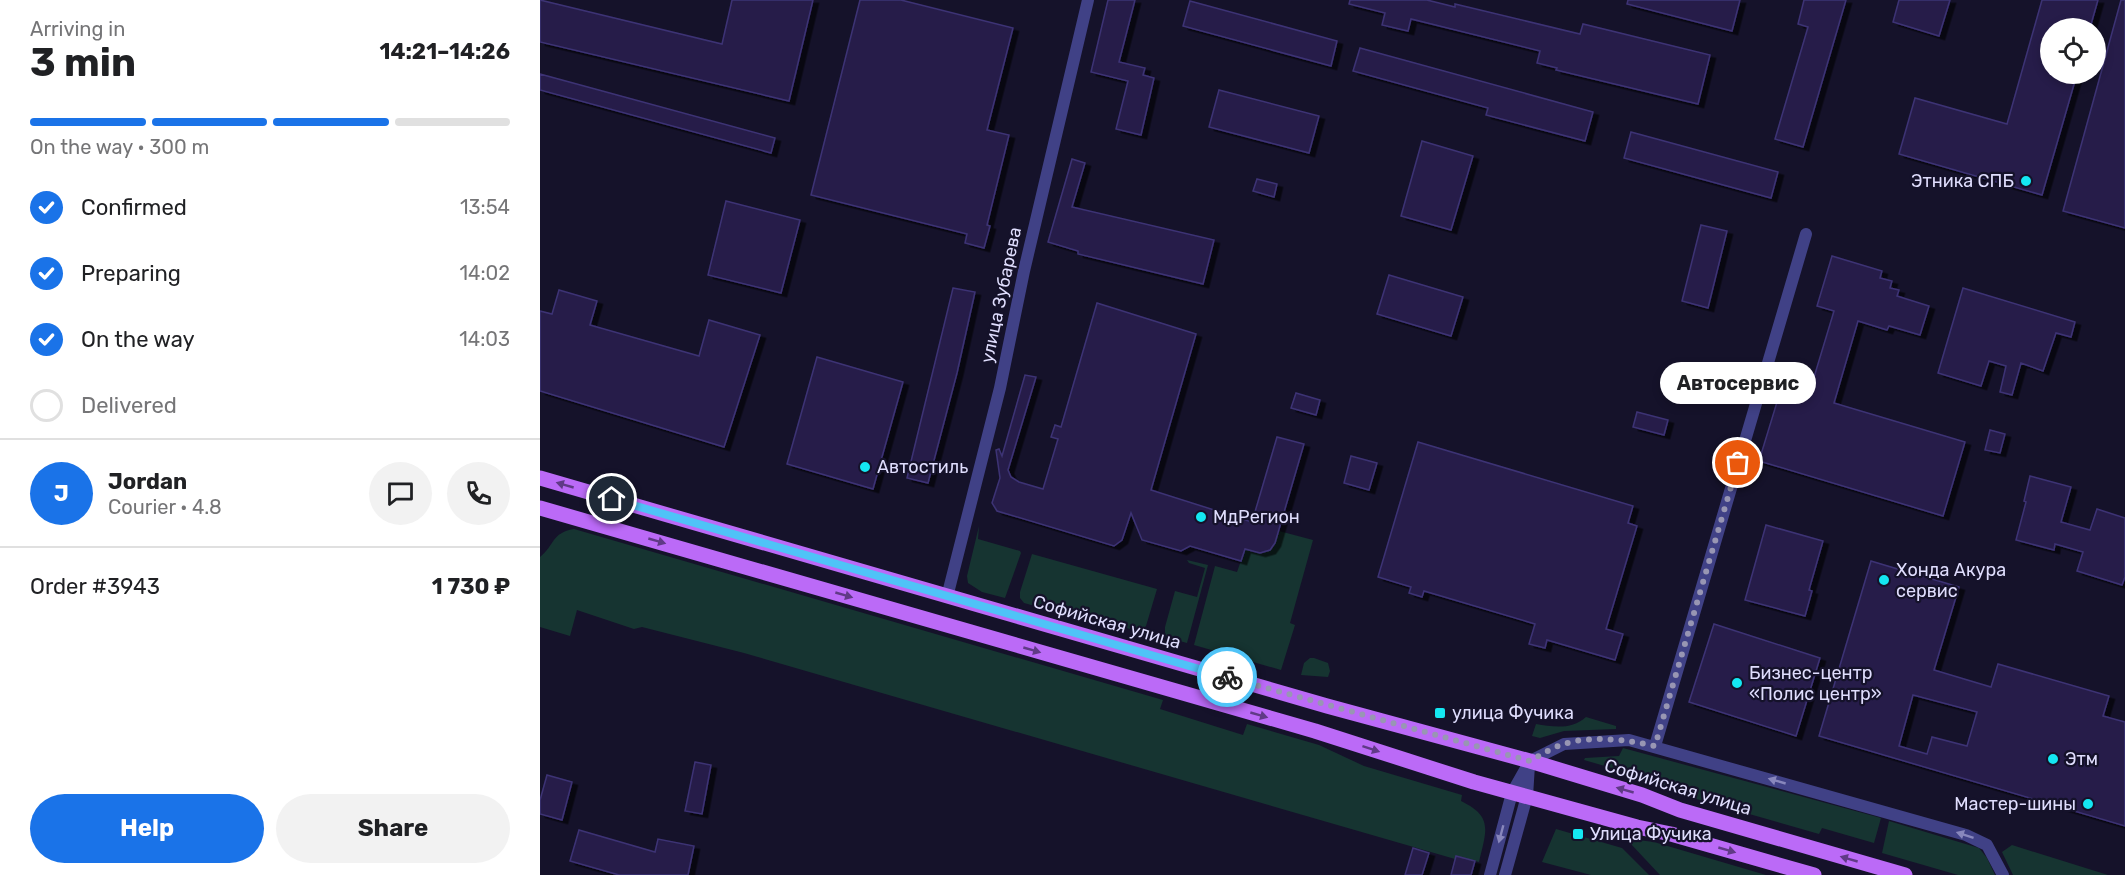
<!DOCTYPE html>
<html lang="en">
<head>
<meta charset="utf-8">
<style>
  body { margin:0; font-family:Rubik,sans-serif; background:#f2f2f2; color:#202124; height:100vh; display:flex; flex-direction:column; font-size:22px; white-space:nowrap }
  * { box-sizing:border-box; margin:0 }
  p { font-size:20px; color:#757577 }
  .icon { flex:none; width:33px; height:33px; fill:none; stroke:currentColor; stroke-width:2; stroke-linecap:round; stroke-linejoin:round }
  .map { position:relative; flex:1; overflow:hidden }
  .drawer { display:flex; flex-direction:column; background:#fff; width:540px }
  .drawer>* { flex:none }
  .buttons { position:absolute; left:1500px; top:18px; display:grid; gap:12px }
  .buttons a { display:grid; place-items:center; width:66px; height:66px; border-radius:50%; background:#fff; box-shadow:0 3px 9px #0003; font-size:30px }
  .pin { position:absolute; display:grid; place-items:center; width:51px; height:51px; color:#fff; margin:-26px; border:3px solid #fff; border-radius:50%; box-shadow:0 2px 6px #0007 }
  .courier { position:absolute; display:grid; place-items:center; width:60px; height:60px; margin:-30px; border:4px solid #4fc3f7; border-radius:50%; background:#fff; color:#222; box-shadow:0 2px 8px #0007 }
  .bubble { position:absolute; height:42px; border-radius:21px; background:#fff; box-shadow:0 3px 9px #0003; font-size:20px; font-weight:700; line-height:42px; text-align:center }
  .overview em { font-style:normal; font-weight:700 }
  .overview div { display:flex; flex-direction:column-reverse }
  .overview { display:flex; align-items:center; justify-content:space-between; height:102px; padding:0 30px }
  h1 { font-size:39px; font-weight:700; line-height:45px }
  .bar { display:grid; grid-template-columns:repeat(4,1fr); gap:9px 6px; align-content:center; height:72px; padding:0 30px }
  .bar i { height:8px; border-radius:4px; background:#e0e0e0 }
  .bar .on { background:#1a73e8 }
  .bar p { grid-column:span 4 }
  .line { display:flex; align-items:center; gap:15px; padding:0 30px; border-top:2px solid #e0e0e0 }
  .line div { flex:1 }
  .round { display:grid; place-items:center; flex:none; width:63px; height:63px; border-radius:32px; background:#f2f2f2 }
  ol { padding:0 30px; list-style:none }
  li { display:flex; align-items:center; gap:18px; height:66px }
  li p { margin-inline-start:auto }
  li .icon { padding:6px; border-radius:50%; background:#1a73e8; color:#fff; stroke-width:4 }
  li:last-child { color:#757577 }
  li i { width:33px; height:33px; border:3px solid #e0e0e0; border-radius:50% }
  .button { display:flex; gap:12px; margin-top:auto; padding:12px 30px }
  .button a { flex:1; height:69px; border-radius:36px; background:#1a73e8; color:#fff; font-size:24px; font-weight:700; line-height:69px; text-align:center }
  .button a+a { background:#f2f2f2; color:#202124 }
  main { display:flex; flex:1; min-height:0 }
  .map>svg:first-child { display:block }
  .green { fill:#163431 }
  .building { fill:#261f4a; stroke:#3d3375; stroke-width:1.5; fill-rule:evenodd; filter:url(#shadow) }
  .lines { fill:none; stroke-linecap:round; stroke-linejoin:round }
  .street { stroke:#404186; stroke-width:12 }
  .primary { stroke:#bb6af7; stroke-width:15 }
  .oneway { fill:#603a86 }
  .oneway2 { fill:#8887bc }
  .done { stroke:#9896b3; stroke-width:6; stroke-dasharray:0 10.8 }
  .route { stroke:#4fc3f7; stroke-width:8 }
  .poi-dot { fill:#14e7f2; stroke:#15122a; stroke-width:2 }
  .labels { text-anchor:middle; dominant-baseline:central; stroke-width:4.5; stroke-linejoin:round; paint-order:stroke }
  .poi-label { font-size:18px; fill:#dfddfd; stroke:#15122a; text-anchor:start }
  .street-label { font-size:18px; fill:#dfddfd; stroke:#15122a }
</style>
</head>
<body>
<main>
<section class="drawer">
<div class="overview"><div><h1>3 min</h1><p>Arriving in</p></div><em>14:21–14:26</em></div>
<div class="bar"><i class="on"></i><i class="on"></i><i class="on"></i><i></i><p>On the way · 300 m</p></div>
<ol>
<li><svg class="icon" aria-label="check" viewBox="0 0 24 24"><path d="M5 12l5 5 9-10"/></svg>Confirmed<p>13:54</p></li>
<li><svg class="icon" aria-label="check" viewBox="0 0 24 24"><path d="M5 12l5 5 9-10"/></svg>Preparing<p>14:02</p></li>
<li><svg class="icon" aria-label="check" viewBox="0 0 24 24"><path d="M5 12l5 5 9-10"/></svg>On the way<p>14:03</p></li>
<li><i></i>Delivered</li>
</ol>
<div class="line" style="height:108px"><b class="round" style="background:#1a73e8;color:#fff">J</b><div><b>Jordan</b><p>Courier · 4.8</p></div><a class="round"><svg class="icon" aria-label="chat" viewBox="0 0 24 24"><path d="M4 5h16v11H9l-5 4z"/></svg></a><a class="round"><svg class="icon" aria-label="phone" viewBox="0 0 24 24"><path d="M5 4h4l2 5-3 2q2 4 5 5l2-3 5 2v4C11 20 4 13 5 4z"/></svg></a></div>
<div class="line" style="height:78px"><div>Order #3943</div><b>1 730 ₽</b></div>
<div class="button"><a>Help</a><a>Share</a></div>
</section>
<div class="map">
<svg width="1585" height="875" viewBox="0 0 1585 875">
  <defs>
    <filter id="shadow"><feDropShadow dx="5.5" dy="3.5" stdDeviation="0" flood-color="#0009"/></filter>
  </defs>
  <rect width="100%" height="100%" fill="#15122a"/>
  <path class="green" d="M 439,526 L 438,539 L 480,551 L 481,553 L 465,598 L 442,592 L 428,583 L 427,576 Z
    M 34,529 L 623,700 L 620,709 L 703,735 L 707,724 L 779,745 L 824,766 L 922,795 L 921,801 C 954,817 946,831 939,862 L 916,856 L 915,859 L 204,653 L 102,627 L 94,629 L 37,610 L 30,636 L 0,627 L 0,557 C 15,545 11,533 34,529 Z
    M 739,531 L 773,540 L 750,623 L 755,625 L 741,670 L 654,645 L 675,566 L 697,572 L 705,549 C 728,555 732,554 739,531 Z
    M 492,554 L 617,589 L 606,626 L 599,632 L 544,614 L 542,619 L 484,603 L 480,598 L 480,592 Z
    M 647,560 L 668,565 L 647,643 L 625,637 L 625,627 L 635,591 L 657,597 L 665,568 L 649,563 Z
    M 770,658 L 774,658 L 788,663 L 790,671 L 788,677 L 761,675 L 764,663 Z
    M 1046,717 L 1076,726 L 1076,729 L 1024,731 L 1000,738 L 992,736 L 996,724 C 1013,727 1032,730 1046,717 Z
    M 1083,748 L 1341,818 L 1334,843 L 1282,828 L 1279,834 L 1139,794 L 1126,789 L 1110,779 L 1044,760 L 1045,758 L 1079,756 Z
    M 1349,821 L 1439,848 L 1447,858 L 1455,875 L 1418,875 L 1342,853 Z
    M 1016,829 L 1082,848 L 1109,875 L 1051,875 L 1002,862 Z
    M 1090,839 L 1114,842 L 1226,875 L 1120,875 L 1090,843 Z
    M 1472,845 L 1568,875 L 1473,875 L 1462,852 Z"/>
  <path class="building" d="M 0,0 L 182,44 L 192,0 L 273,0 L 249,101 L 0,42 Z
    M 320,0 L 361,0 L 473,28 L 447,130 L 469,135 L 447,225 L 450,226 L 444,248 L 425,243 L 427,234 L 271,195 Z
    M 568,0 L 595,0 L 579,62 L 605,68 L 603,75 L 614,78 L 601,135 L 576,129 L 588,81 L 551,72 Z
    M 810,0 L 887,0 L 915,7 L 915,4 L 1040,34 L 1043,24 L 1170,55 L 1158,104 L 1016,70 L 1017,68 L 997,63 L 1000,51 L 871,19 L 868,31 L 842,25 L 845,13 L 809,4 Z
    M 1088,0 L 1200,0 L 1192,31 L 1087,4 Z
    M 1264,0 L 1306,0 L 1263,147 L 1235,139 L 1268,27 L 1258,24 Z
    M 1359,0 L 1410,0 L 1399,36 L 1353,22 Z
    M 1502,0 L 1558,0 L 1550,28 L 1510,28 L 1510,74 L 1537,74 L 1502,195 L 1359,154 L 1375,98 L 1467,124 Z
    M 1581,0 L 1585,0 L 1585,228 L 1523,211 Z
    M 650,1 L 797,41 L 791,66 L 643,26 Z
    M 820,48 L 1053,112 L 1045,141 L 946,115 L 948,108 L 813,71 Z
    M 0,74 L 235,138 L 231,153 L 0,90 Z
    M 679,90 L 779,116 L 769,153 L 669,127 Z
    M 1091,132 L 1238,172 L 1231,198 L 1084,158 Z
    M 882,141 L 933,156 L 911,230 L 861,216 Z
    M 532,159 L 545,163 L 532,207 L 674,240 L 663,284 L 538,254 L 538,251 L 508,242 Z
    M 717,179 L 737,184 L 734,197 L 713,191 Z
    M 186,201 L 260,220 L 241,293 L 168,275 Z
    M 1161,225 L 1187,231 L 1168,308 L 1142,301 Z
    M 1292,256 L 1342,271 L 1340,278 L 1352,281 L 1350,288 L 1359,290 L 1357,296 L 1389,306 L 1380,335 L 1349,326 L 1347,330 L 1318,321 L 1294,403 L 1425,442 L 1403,516 L 1219,461 L 1241,389 L 1268,397 L 1294,311 L 1277,306 Z
    M 849,275 L 923,297 L 911,336 L 837,314 Z
    M 413,288 L 435,292 L 417,373 L 388,483 L 367,478 Z
    M 1423,288 L 1535,322 L 1531,337 L 1516,333 L 1503,371 L 1481,363 L 1472,395 L 1460,392 L 1466,366 L 1449,361 L 1441,386 L 1398,373 Z
    M 19,290 L 57,301 L 50,325 L 159,356 L 169,320 L 220,335 L 184,447 L 0,391 L 0,311 L 12,314 Z
    M 557,303 L 656,334 L 611,490 L 712,522 L 737,437 L 764,444 L 735,543 L 730,550 L 720,553 L 705,549 L 701,561 L 650,546 L 641,551 L 602,540 L 591,513 L 582,540 L 574,546 L 457,511 L 452,503 L 460,478 L 456,450 L 459,449 L 462,456 L 485,375 L 496,377 L 468,470 L 471,477 L 479,482 L 503,489 L 518,439 L 511,437 L 515,425 L 521,427 Z
    M 277,357 L 363,382 L 333,489 L 247,464 Z
    M 756,393 L 780,400 L 776,415 L 751,408 Z
    M 1097,412 L 1128,420 L 1124,435 L 1093,427 Z
    M 1450,430 L 1465,434 L 1460,453 L 1445,450 Z
    M 878,442 L 1093,506 L 1088,523 L 1097,526 L 1066,629 L 1083,634 L 1075,660 L 1007,640 L 1005,648 L 989,644 L 995,624 L 884,591 L 882,597 L 869,593 L 871,587 L 838,577 Z
    M 811,456 L 837,463 L 829,490 L 804,483 Z
    M 1490,476 L 1531,487 L 1521,522 L 1550,530 L 1557,509 L 1585,518 L 1585,577 L 1582,585 L 1537,571 L 1543,552 L 1515,544 L 1514,550 L 1476,540 L 1486,502 L 1484,501 Z
    M 1226,525 L 1283,541 L 1269,590 L 1272,591 L 1265,616 L 1205,600 Z
    M 1331,561 L 1381,576 L 1383,569 L 1394,572 L 1392,579 L 1419,587 L 1394,670 L 1451,687 L 1458,664 L 1569,696 L 1563,716 L 1585,722 L 1585,826 L 1279,736 ZM 1373,695 L 1437,712 L 1427,746 L 1392,737 L 1387,754 L 1359,746 Z
    M 1174,624 L 1280,658 L 1256,736 L 1149,702 Z
    M 155,762 L 171,765 L 162,814 L 145,811 Z
    M 7,775 L 32,782 L 22,820 L 0,814 L 0,800 Z
    M 39,830 L 115,852 L 118,839 L 154,846 L 148,875 L 79,875 L 30,861 Z
    M 873,848 L 889,853 L 882,875 L 865,875 Z
    M 916,856 L 935,861 L 931,875 L 911,875 Z"/>
  <g class="lines">
    <path class="street" d="M 407,597 L 460,388 L 484,271 L 548,0
      M 1115,746 L 1266,234
      M 990,761 L 1024,744 L 1089,740 L 1426,835 L 1447,845 L 1463,875
      M 950,875 L 972,793 L 990,761
      M 965,875 L 987,796 L 989,765"/>
    <path class="primary" d="M 0,478 L 787,706 L 990,761 L 1102,795 L 1140,810 L 1365,875
      M 0,508 L 775,731 L 934,782 L 1097,827 L 1131,834 L 1274,875"/>
  </g>
  <defs><path id="oneway-solid" d="M-6-.8H1V-3.2L6.5 0L1 3.2V.8H-6Z" transform="scale(1.5)"/></defs>
  <g class="oneway">
    <use href="#oneway-solid" transform="translate(25 485) rotate(-164)"/>
    <use href="#oneway-solid" transform="translate(117 541) rotate(16)"/>
    <use href="#oneway-solid" transform="translate(304 595) rotate(16)"/>
    <use href="#oneway-solid" transform="translate(492 650) rotate(16)"/>
    <use href="#oneway-solid" transform="translate(719 715) rotate(16)"/>
    <use href="#oneway-solid" transform="translate(831 749) rotate(18)"/>
    <use href="#oneway-solid" transform="translate(1085 790) rotate(-164)"/>
    <use href="#oneway-solid" transform="translate(1187 850) rotate(16)"/>
    <use href="#oneway-solid" transform="translate(1309 859) rotate(-164)"/>
  </g>
  <g class="oneway2">
    <use href="#oneway-solid" transform="translate(1237 781) rotate(-164)"/>
    <use href="#oneway-solid" transform="translate(961 834) rotate(105)"/>
    <use href="#oneway-solid" transform="translate(1425 835) rotate(-162)"/>
  </g>
  <g class="lines">
    <path class="done" d="M 687,677 L 990,761 C 1001,755 1013,747 1024,744 C 1051,735 1088,740 1115,746 L 1198,463"/>
    <path class="route" d="M 72,499 L 687,677"/>
  </g>
  <g class="poi-dot">
    <circle cx="1486" cy="181" r="6"/>
    <circle cx="325" cy="467" r="6"/>
    <circle cx="661" cy="517" r="6"/>
    <circle cx="1344" cy="580" r="6"/>
    <circle cx="1197" cy="683" r="6"/>
    <rect x="894" y="707" width="12" height="12" rx="3"/>
    <circle cx="1513" cy="759" r="6"/>
    <circle cx="1548" cy="804" r="6"/>
    <rect x="1032" y="828" width="12" height="12" rx="3"/>
  </g>
  <g class="labels">
    <g class="poi-label">
      <text x="1474" y="181" text-anchor="end">Этника СПБ</text>
      <text x="337" y="467">Автостиль</text>
      <text x="673" y="517">МдРегион</text>
      <text x="1356" y="570">Хонда Акура<tspan x="1356" dy="21">сервис</tspan></text>
      <text x="1209" y="673">Бизнес-центр<tspan x="1209" dy="21">«Полис центр»</tspan></text>
      <text x="912" y="713">улица Фучика</text>
      <text x="1525" y="759">Этм</text>
      <text x="1536" y="804" text-anchor="end">Мастер-шины</text>
      <text x="1050" y="834">Улица Фучика</text>
    </g>
    <g class="street-label">
      <text transform="translate(461 295) rotate(-78)">улица Зубарева</text>
      <text transform="translate(567 622) rotate(16)">Софийская улица</text>
      <text transform="translate(1138 787) rotate(17)">Софийская улица</text>
    </g>
  </g>
</svg>
<div class="buttons">
<a><svg class="icon" aria-label="locate" viewBox="0 0 24 24"><circle cx="12" cy="12" r="6"/><path d="M12 2v4M12 18v4M2 12h4M18 12h4"/></svg></a>
</div>
<div class="pin" style="left:1198px;top:463px;background:#ea580c"><svg class="icon" aria-label="bag" viewBox="0 0 24 24"><path d="M5 8h14l-1 12H6zM9 8a3 3 0 0 1 6 0"/></svg></div>
<div class="pin" style="left:72px;top:499px;background:#1f2937"><svg class="icon" aria-label="home" viewBox="0 0 24 24"><path d="M3 11l9-7 9 7M6 9v11h12V9"/></svg></div>
<div class="courier" style="left:687px;top:677px"><svg class="icon" aria-label="bike" viewBox="0 0 24 24"><circle cx="6" cy="16" r="4"/><circle cx="18" cy="16" r="4"/><path d="M6 16l4-8h5l3 8M10 8l3 8H6M13 5h3"/></svg></div>
<div class="bubble" style="left:1120px;top:362px;width:156px">Автосервис</div>
</div>
</main>
</body>
</html>
